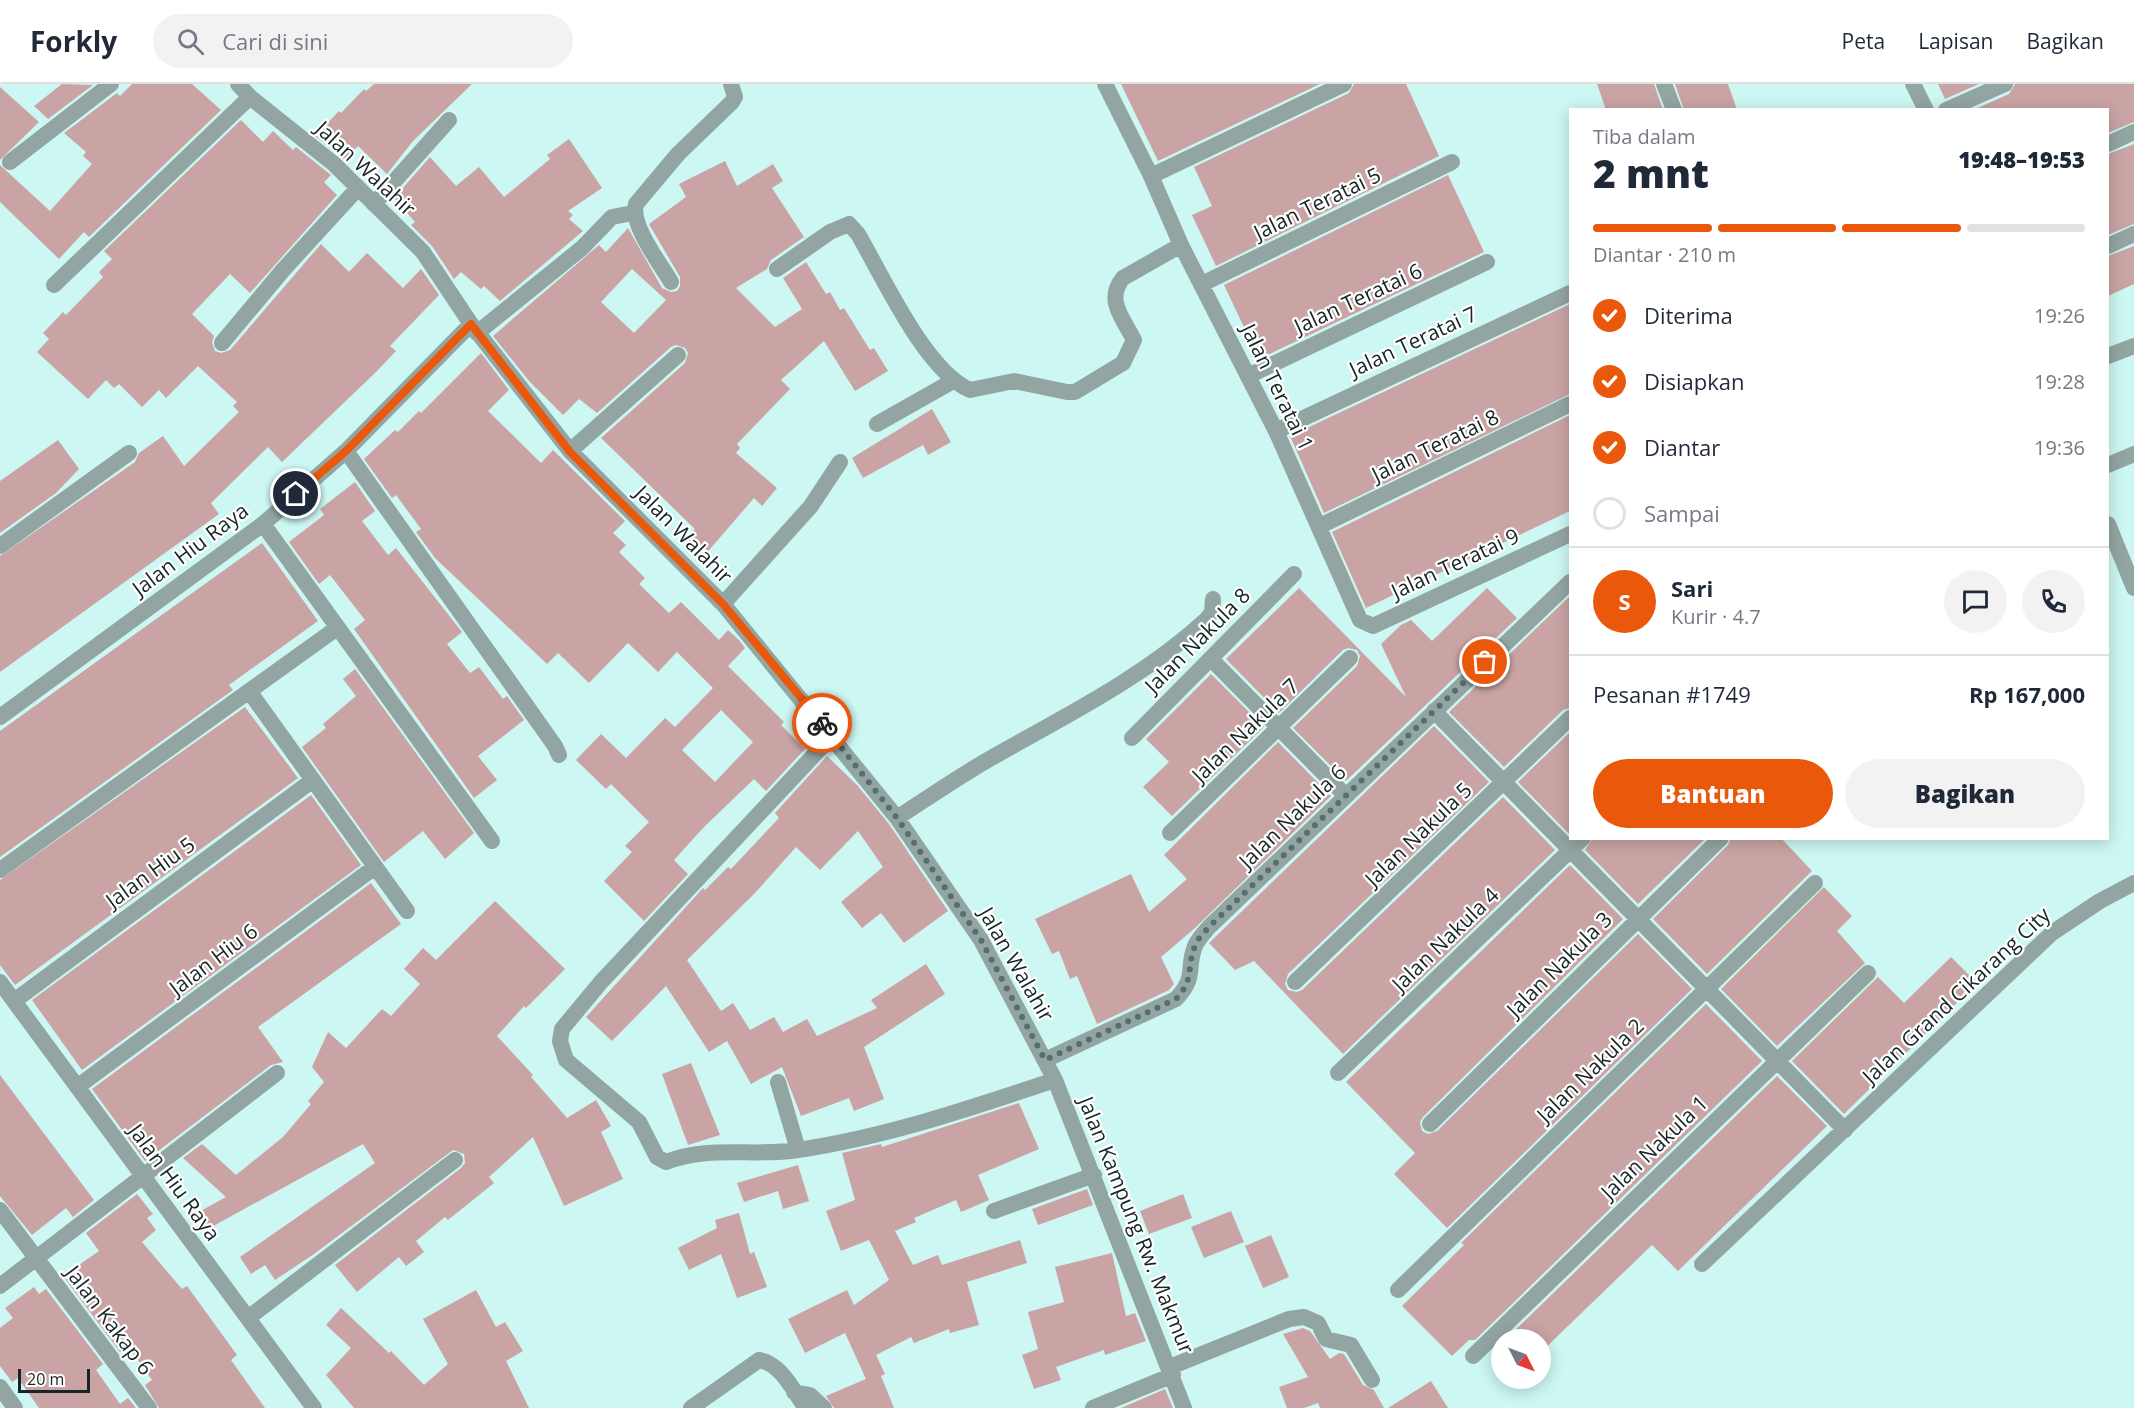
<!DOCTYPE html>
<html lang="id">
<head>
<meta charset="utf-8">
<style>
  body { margin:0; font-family:"Open Sans",sans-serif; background:#f2f2f3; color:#1f2937; height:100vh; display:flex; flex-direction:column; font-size:22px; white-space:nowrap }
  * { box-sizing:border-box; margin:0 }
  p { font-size:20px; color:#747a83 }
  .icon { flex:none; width:33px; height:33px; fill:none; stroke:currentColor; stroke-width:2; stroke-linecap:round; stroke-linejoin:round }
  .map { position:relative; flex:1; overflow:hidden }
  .sheet { position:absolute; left:1569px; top:24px; width:540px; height:732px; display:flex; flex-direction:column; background:#fff; border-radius:0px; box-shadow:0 3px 15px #0003 }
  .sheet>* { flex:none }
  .needle { width:39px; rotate:132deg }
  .tools { position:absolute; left:1491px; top:1245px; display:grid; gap:12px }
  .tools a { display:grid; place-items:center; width:60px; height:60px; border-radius:50%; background:#fff; box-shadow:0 3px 15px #0003; font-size:30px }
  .scale { position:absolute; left:18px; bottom:15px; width:72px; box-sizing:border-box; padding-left:6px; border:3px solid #152624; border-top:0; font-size:16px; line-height:21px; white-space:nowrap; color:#152624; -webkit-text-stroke:4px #fff; paint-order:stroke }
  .pin { position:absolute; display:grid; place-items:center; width:51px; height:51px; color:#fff; margin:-26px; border:3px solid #fff; border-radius:50%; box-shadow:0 2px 6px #0007 }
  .courier { position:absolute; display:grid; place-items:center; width:60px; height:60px; margin:-30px; border:4px solid #ea580c; border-radius:50%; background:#fff; color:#222; box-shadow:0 2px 8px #0007 }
  .headline em { font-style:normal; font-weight:800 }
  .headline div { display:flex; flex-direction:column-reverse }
  .headline { display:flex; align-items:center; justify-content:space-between; height:102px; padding:0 24px }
  h1 { font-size:39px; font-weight:800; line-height:45px }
  .bar { display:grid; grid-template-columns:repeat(4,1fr); gap:9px 6px; align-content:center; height:72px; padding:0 24px }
  .bar i { height:8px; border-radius:4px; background:#e0e1e3 }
  .bar .selected { background:#ea580c }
  .bar p { grid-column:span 4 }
  .line { display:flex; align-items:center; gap:15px; padding:0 24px; border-top:2px solid #e0e1e3 }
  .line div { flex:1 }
  .round { display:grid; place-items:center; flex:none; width:63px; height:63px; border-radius:32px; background:#f2f2f3 }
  ol { padding:0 24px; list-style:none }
  li { display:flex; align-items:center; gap:18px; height:66px }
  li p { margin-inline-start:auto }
  li .icon { padding:6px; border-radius:50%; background:#ea580c; color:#fff; stroke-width:4 }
  li:last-child { color:#747a83 }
  li i { width:33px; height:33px; border:3px solid #e0e1e3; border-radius:50% }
  .button { display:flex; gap:12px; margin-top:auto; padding:12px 24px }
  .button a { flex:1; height:69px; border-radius:36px; background:#ea580c; color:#fff; font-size:24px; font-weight:800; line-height:69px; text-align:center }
  .button a+a { background:#f2f2f3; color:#1f2937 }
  header { display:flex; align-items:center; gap:36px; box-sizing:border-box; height:84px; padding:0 30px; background:#fff; border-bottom:2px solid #e0e1e3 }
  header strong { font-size:28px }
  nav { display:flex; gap:33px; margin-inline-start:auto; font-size:21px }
  .search { width:420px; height:54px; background:#f2f2f3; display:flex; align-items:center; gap:15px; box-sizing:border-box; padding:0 21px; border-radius:33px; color:#747a83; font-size:22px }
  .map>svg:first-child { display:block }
  .building { fill:#caa4a4; fill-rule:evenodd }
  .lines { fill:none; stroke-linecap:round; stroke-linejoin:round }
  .minor { stroke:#93a5a3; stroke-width:16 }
  .done { stroke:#556f6c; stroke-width:6; stroke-dasharray:0 10.8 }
  .route { stroke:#ea580c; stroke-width:8 }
  .labels { text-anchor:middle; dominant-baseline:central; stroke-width:4.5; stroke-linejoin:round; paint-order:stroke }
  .street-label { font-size:21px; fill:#152624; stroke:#fff }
</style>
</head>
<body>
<header>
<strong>Forkly</strong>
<div class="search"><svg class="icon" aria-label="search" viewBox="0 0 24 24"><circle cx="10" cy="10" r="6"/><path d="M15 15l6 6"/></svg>Cari di sini</div>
<nav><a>Peta</a><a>Lapisan</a><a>Bagikan</a></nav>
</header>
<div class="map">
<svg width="2134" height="1324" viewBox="0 0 2134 1324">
  <rect width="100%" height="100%" fill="#ccf7f3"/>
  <path class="building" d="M 62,0 L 93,1 L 48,35 L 34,22 Z
    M 132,0 L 192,0 L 221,26 L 89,153 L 84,148 L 59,175 L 0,118 L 0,81 L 50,127 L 92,80 L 83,72 L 86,68 L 64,49 L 117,9 L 120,12 Z
    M 374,0 L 472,0 L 413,57 L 387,90 L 358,62 L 345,76 L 315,52 L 339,27 L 341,29 L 364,5 L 366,7 Z
    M 1121,0 L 1320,0 L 1158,77 Z
    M 1354,0 L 1406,0 L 1439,72 L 1216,182 L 1192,131 L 1212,122 L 1194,83 L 1349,9 Z
    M 1597,0 L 1654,0 L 1663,26 L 1606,26 Z
    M 1675,0 L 1728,0 L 1737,26 L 1684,26 Z
    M 1938,0 L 1979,0 L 1945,15 Z
    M 2015,0 L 2134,0 L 2134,38 L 2108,49 L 2108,26 L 1973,26 L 2009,10 Z
    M 0,3 L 39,38 L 0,76 Z
    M 241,36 L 263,58 L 273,47 L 293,66 L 296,63 L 331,91 L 324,98 L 337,111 L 250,209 L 230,190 L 192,230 L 214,252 L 212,258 L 215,267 L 221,269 L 230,266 L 321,160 L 349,188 L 367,169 L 403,204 L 421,185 L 439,211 L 390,262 L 396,267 L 376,288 L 282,378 L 268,363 L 211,419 L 219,430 L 0,588 L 0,472 L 135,378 L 139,369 L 163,352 L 184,382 L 239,328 L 233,322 L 237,318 L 198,282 L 166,314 L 159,306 L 142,323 L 119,300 L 114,304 L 106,296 L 88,315 L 37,268 L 49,255 L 43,249 L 63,228 L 66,231 L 103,193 L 99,188 L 112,175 L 104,167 Z
    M 569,55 L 602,104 L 568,127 L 573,131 L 569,135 L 583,147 L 500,217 L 484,202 L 481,205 L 461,188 L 454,195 L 432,162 L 411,141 L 415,138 L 394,114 L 430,73 L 456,102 L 479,83 L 504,113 L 550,75 L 547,71 Z
    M 2134,60 L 2134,140 L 2108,151 L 2108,70 Z
    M 725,77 L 737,102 L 773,80 L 783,97 L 772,104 L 804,153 L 771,176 L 767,185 L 736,204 L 775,243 L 802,225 L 783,194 L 806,178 L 826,210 L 830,208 L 840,226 L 844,224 L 870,266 L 874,264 L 888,287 L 855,307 L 824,257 L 781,296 L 790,305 L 737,360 L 740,364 L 736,369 L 777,404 L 762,422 L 754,414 L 704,472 L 686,455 L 695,445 L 601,354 L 685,279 L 688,269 L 685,264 L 676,261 L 671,263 L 597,329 L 579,315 L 563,331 L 530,298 L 493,252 L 599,161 L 606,168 L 628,144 L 662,204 L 671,208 L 677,207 L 680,202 L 680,193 L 649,140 L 686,113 L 679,100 ZM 632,185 L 666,216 L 634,249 L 601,218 Z
    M 1448,91 L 1484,168 L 1259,275 L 1224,201 Z
    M 2134,162 L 2134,200 L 2108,212 L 2108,172 Z
    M 1570,220 L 1570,310 L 1324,429 L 1290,352 Z
    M 481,269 L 509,306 L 488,327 L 541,379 L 553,366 L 625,437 L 613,449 L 626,461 L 619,468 L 645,494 L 639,500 L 669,529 L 681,518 L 719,556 L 728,546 L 739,556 L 745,564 L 728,582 L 784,638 L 781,641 L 805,665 L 766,707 L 754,695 L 704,743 L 674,776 L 688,790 L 644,837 L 604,797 L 632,768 L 625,762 L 649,738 L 611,700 L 606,705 L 576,676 L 601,650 L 626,674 L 665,634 L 675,643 L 713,604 L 677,568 L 658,588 L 628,559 L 589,599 L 558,569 L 547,580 L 435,474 L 416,448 L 421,445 L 396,411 L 392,414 L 364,375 L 395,346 L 398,348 L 419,327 L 421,329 ZM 721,626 L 753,658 L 715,698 L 682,666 Z
    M 932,325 L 951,358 L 928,371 L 923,361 L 863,394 L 852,374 Z
    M 1570,331 L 1570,427 L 1366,524 L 1332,448 Z
    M 58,356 L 79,385 L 56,409 L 0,449 L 0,397 Z
    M 355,398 L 375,427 L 362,437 L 388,471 L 396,464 L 462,548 L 447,560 L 470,589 L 479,583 L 503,615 L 507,612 L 524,636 L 478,672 L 497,696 L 474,714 L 354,545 L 365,536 L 330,491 L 319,500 L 289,458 L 324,431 L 320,425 Z
    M 262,459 L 318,537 L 229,601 L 233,606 L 0,773 L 0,647 Z
    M 1299,504 L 1406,613 L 1381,560 L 1401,541 L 1411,536 L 1432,557 L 1487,504 L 1517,534 L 1346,697 L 1293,644 L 1357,582 L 1360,572 L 1357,566 L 1348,564 L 1343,566 L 1279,629 L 1226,575 Z
    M 1570,512 L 1570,624 L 1563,626 L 1504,683 L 1449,628 Z
    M 355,585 L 474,749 L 445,775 L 423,747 L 384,778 L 302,663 L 326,644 L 323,640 L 356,612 L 343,595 Z
    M 1211,590 L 1264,643 L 1172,732 L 1143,703 L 1169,678 L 1146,655 Z
    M 245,623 L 298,694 L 15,901 L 0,881 L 0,796 Z
    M 1434,642 L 1489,698 L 1288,890 L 1285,900 L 1288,906 L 1297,908 L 1302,906 L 1503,713 L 1555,766 L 1343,970 L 1254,877 L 1235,886 L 1209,859 Z
    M 1570,648 L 1570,751 L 1518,698 Z
    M 1278,658 L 1331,712 L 1195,844 L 1161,873 L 1174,900 L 1169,906 L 1097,940 L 1077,892 L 1070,895 L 1059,867 L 1052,870 L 1035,835 L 1131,790 L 1149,828 L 1187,795 L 1164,771 Z
    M 827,672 L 857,701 L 889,740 L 948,827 L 904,859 L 881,829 L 862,844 L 841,818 L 883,783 L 858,747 L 820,786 L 796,763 L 755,809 L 687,876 L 721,927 L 733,919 L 750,946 L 774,933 L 783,948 L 807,935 L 817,952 L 877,924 L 871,916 L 926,880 L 945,910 L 864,963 L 884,1015 L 854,1027 L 849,1014 L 801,1032 L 782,983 L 751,1000 L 727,957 L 709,968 L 666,902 L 612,957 L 586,933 L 703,804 L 705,806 L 728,783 L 731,785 L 779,734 L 775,729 Z
    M 311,711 L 361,781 L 82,986 L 32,916 Z
    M 1593,754 L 1706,754 L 1638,820 L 1585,766 Z
    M 1731,754 L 1781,754 L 1812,787 L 1707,890 L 1653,835 L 1728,761 Z
    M 1570,781 L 1623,835 L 1423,1033 L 1420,1038 L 1422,1047 L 1428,1050 L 1437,1047 L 1638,850 L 1692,905 L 1447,1144 L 1394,1090 L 1415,1069 L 1346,998 Z
    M 371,799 L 401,840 L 258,943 L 283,978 L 271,981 L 145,1077 L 92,1005 Z
    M 1824,803 L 1852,832 L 1837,847 L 1865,879 L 1777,962 L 1721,905 Z
    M 495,817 L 565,885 L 526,924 L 524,922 L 497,952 L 533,991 L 531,993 L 567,1034 L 596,1016 L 611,1042 L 601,1048 L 623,1095 L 564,1122 L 533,1053 L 489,1093 L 494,1099 L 448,1136 L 445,1133 L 416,1157 L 424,1168 L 406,1182 L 399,1173 L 357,1208 L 335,1181 L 461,1084 L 465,1079 L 464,1070 L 453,1066 L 314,1170 L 275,1196 L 265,1181 L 251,1190 L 240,1173 L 375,1079 L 363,1060 L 206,1146 L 197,1129 L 226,1113 L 183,1074 L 202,1060 L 236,1091 L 283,1053 L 311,1020 L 308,1017 L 324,998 L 312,983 L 328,948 L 346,964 L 382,925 L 391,932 L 420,900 L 404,885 L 423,864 L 436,876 Z
    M 1951,873 L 1977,899 L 1844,1030 L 1792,977 L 1878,893 L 1904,919 Z
    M 1706,920 L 1762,977 L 1475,1256 L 1469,1256 L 1452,1272 L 1402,1222 L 1464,1161 L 1461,1159 Z
    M 691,979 L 720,1051 L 688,1061 L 662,990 Z
    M 0,991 L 94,1116 L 73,1133 L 66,1124 L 32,1151 L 0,1112 Z
    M 1777,992 L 1827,1042 L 1719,1147 L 1678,1187 L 1652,1161 L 1540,1269 L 1540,1256 L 1505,1256 Z
    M 1019,1019 L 1039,1065 L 978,1091 L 989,1116 L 961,1128 L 956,1116 L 914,1134 L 916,1138 L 895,1147 L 913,1181 L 938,1171 L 942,1181 L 1020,1156 L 1027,1179 L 967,1198 L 979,1241 L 950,1249 L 949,1245 L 914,1259 L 911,1253 L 876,1271 L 885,1290 L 881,1292 L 894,1324 L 834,1324 L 826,1312 L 866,1295 L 845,1249 L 805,1269 L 788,1235 L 847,1206 L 854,1221 L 889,1196 L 869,1156 L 841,1167 L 826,1127 L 855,1116 L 842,1069 L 881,1060 L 882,1063 Z
    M 798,1081 L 809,1117 L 783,1125 L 778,1107 L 744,1118 L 737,1099 Z
    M 1087,1105 L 1093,1121 L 1038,1141 L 1032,1125 Z
    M 137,1110 L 153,1130 L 147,1134 L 156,1146 L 142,1158 L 182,1205 L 187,1202 L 237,1271 L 231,1276 L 265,1324 L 159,1324 L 145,1301 L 152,1296 L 128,1262 L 120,1268 L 63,1192 L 99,1167 L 86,1149 Z
    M 1183,1110 L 1192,1134 L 1149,1150 L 1140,1127 Z
    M 1231,1127 L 1244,1158 L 1204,1174 L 1191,1143 Z
    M 739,1129 L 750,1170 L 754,1168 L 767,1203 L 737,1214 L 721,1170 L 689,1186 L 678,1164 L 717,1144 L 715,1136 Z
    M 1271,1151 L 1289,1193 L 1263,1204 L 1245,1162 Z
    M 1112,1169 L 1126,1232 L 1135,1229 L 1146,1257 L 1105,1271 L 1104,1266 L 1056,1283 L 1061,1296 L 1034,1305 L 1022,1271 L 1038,1265 L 1028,1228 L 1064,1218 L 1055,1183 Z
    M 34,1203 L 39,1210 L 46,1205 L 103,1280 L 96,1286 L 120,1320 L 128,1314 L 136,1324 L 39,1324 L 18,1294 L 12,1298 L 0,1282 L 0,1244 L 13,1234 L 5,1224 Z
    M 476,1206 L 496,1243 L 505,1238 L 523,1267 L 506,1277 L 529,1324 L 354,1324 L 326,1291 L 351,1264 L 326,1241 L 341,1224 L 389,1269 L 391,1267 L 424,1301 L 448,1280 L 423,1235 Z
    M 1303,1244 L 1310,1247 L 1330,1275 L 1339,1269 L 1344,1270 L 1363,1301 L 1374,1306 L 1384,1324 L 1320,1324 L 1318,1319 L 1304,1324 L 1287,1324 L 1279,1303 L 1308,1293 L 1283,1250 Z
    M 1431,1297 L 1448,1324 L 1388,1324 Z
    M 1165,1305 L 1173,1324 L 1121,1324 Z"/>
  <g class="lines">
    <path class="minor" d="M 238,0 L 250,13 L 334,80 L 423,168 L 471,240 L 570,367 L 723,520 L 897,734 L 981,856 L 1055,996 L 1184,1324
      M 1105,0 L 1151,92 L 1181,161 L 1276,347 L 1360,536 L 1373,542 L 1570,450
      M 1664,0 L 1674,26
      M 1913,0 L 1926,26
      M 1946,26 L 2005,0
      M 2108,60 L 2134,48
      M 10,78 L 111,0
      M 1151,92 L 1344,0
      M 374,120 L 449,36
      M 2108,162 L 2134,150
      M 777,185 L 830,148 L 849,140 L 858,150 C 883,193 925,286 970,306 L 1014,297 L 1067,308 L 1075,308 L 1123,279 L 1134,256 C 1123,234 1105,216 1123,194 L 1181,161
      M 671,198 C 660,179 630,141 636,120 L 678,70 L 732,18 L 735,13 L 731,0
      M 1202,200 L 1452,78
      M 54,201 L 250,13
      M 477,249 L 582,164 L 612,133 L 633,129
      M 222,259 L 283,186 L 358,104
      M 2108,272 L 2134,262
      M 1248,292 L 1487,178
      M 877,340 L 953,297
      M 1276,347 L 1570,209
      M 346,367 L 555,662 L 559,671
      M 570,367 L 678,271
      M 2108,381 L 2134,370
      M 263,440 L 492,757
      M 2108,440 L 2134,504
      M 1320,442 L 1570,320
      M 0,462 L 129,369
      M 723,520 L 811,422 L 840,378
      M 1211,575 L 1346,712
      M 249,607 L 407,827
      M 1434,627 L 1845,1046
      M 0,633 L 263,440 L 346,367 L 471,240
      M 832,652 L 601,898 L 562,945 L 560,957 L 566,976 L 639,1038 L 657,1073 L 666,1078 C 709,1061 753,1073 798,1066 C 886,1053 971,1024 1055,996
      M 1132,654 L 1294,490
      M 897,734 C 926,715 955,695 986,677 C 1061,634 1142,595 1206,536 L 1212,528 L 1213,515
      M 1170,749 L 1350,574
      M 0,786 L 337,544
      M 0,898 L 314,1324
      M 1295,898 L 1570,634
      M 14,917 L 313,696
      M 1045,976 L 1176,915 C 1197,893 1186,885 1195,862 C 1198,855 1204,849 1209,843 L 1570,498
      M 1338,989 L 1583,754
      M 778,998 L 798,1066
      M 77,1003 L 375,783
      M 1430,1040 L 1721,754
      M 0,1126 L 149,1324
      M 994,1127 L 1094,1091
      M 1702,1180 L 2052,849 L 2100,817 L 2134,799
      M 0,1202 L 277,989
      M 1398,1206 L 1815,799
      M 248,1234 L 455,1076
      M 1473,1272 L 1868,889
      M 1170,1283 L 1289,1235 L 1304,1233 L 1318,1239 L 1326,1255 L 1351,1261 L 1372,1296
      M 0,1303 L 15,1324
      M 794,1308 L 810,1311 L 824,1324
      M 691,1324 L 759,1276 C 781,1279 793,1307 806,1324
      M 1093,1324 L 1173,1291"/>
  </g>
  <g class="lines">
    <path class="done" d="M 822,639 L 897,734 L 981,856 L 1045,976 L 1176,915 C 1195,895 1186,884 1195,862 C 1197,855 1204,849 1209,843 L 1485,578"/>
    <path class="route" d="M 296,410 L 346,367 L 471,240 L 570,368 L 723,520 L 822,639"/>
  </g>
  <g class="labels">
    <g class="street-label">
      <text transform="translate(366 84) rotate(43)">Jalan Walahir</text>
      <text transform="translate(1317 119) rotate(-26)">Jalan Teratai 5</text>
      <text transform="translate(1358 214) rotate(-25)">Jalan Teratai 6</text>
      <text transform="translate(1413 257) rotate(-25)">Jalan Teratai 7</text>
      <text transform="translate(1278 303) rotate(64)">Jalan Teratai 1</text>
      <text transform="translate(1435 361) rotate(-26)">Jalan Teratai 8</text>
      <text transform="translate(684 450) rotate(45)">Jalan Walahir</text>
      <text transform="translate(190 465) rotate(-37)">Jalan Hiu Raya</text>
      <text transform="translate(1455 479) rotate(-25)">Jalan Teratai 9</text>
      <text transform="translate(1197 556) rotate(-45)">Jalan Nakula 8</text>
      <text transform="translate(1245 646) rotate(-44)">Jalan Nakula 7</text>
      <text transform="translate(1292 732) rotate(-44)">Jalan Nakula 6</text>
      <text transform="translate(1418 750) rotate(-44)">Jalan Nakula 5</text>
      <text transform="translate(150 788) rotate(-36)">Jalan Hiu 5</text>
      <text transform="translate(1445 855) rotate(-44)">Jalan Nakula 4</text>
      <text transform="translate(213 875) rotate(-37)">Jalan Hiu 6</text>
      <text transform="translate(1017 880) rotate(60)">Jalan Walahir</text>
      <text transform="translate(1559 880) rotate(-45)">Jalan Nakula 3</text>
      <text transform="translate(1956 911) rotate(-43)">Jalan Grand Cikarang City</text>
      <text transform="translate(1590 986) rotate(-44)">Jalan Nakula 2</text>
      <text transform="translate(1654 1063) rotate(-44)">Jalan Nakula 1</text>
      <text transform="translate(175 1098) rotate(54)">Jalan Hiu Raya</text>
      <text transform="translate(1137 1141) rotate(68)">Jalan Kampung Rw. Makmur</text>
      <text transform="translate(110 1236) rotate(53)">Jalan Kakap 6</text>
    </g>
  </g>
</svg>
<div class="tools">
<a><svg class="needle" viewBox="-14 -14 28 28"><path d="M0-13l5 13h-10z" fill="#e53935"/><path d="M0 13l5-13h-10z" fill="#747a83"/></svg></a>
</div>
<div class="scale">20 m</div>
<div class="pin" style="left:1485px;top:578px;background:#ea580c"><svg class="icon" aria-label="bag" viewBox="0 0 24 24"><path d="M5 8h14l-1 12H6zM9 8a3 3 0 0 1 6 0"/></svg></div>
<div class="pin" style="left:296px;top:410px;background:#1f2937"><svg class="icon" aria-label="home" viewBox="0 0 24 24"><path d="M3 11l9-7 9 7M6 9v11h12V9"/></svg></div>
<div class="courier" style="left:822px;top:639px"><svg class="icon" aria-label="bike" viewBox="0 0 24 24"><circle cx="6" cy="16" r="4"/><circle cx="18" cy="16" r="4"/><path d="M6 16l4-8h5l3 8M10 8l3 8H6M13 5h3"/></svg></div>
<section class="sheet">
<div class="headline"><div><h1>2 mnt</h1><p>Tiba dalam</p></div><em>19:48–19:53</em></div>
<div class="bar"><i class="selected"></i><i class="selected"></i><i class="selected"></i><i></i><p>Diantar · 210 m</p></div>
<ol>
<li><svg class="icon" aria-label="check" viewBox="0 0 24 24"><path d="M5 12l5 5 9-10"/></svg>Diterima<p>19:26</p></li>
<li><svg class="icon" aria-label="check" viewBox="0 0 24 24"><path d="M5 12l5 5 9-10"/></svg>Disiapkan<p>19:28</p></li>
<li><svg class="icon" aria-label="check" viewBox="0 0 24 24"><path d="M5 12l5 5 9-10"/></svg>Diantar<p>19:36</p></li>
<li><i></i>Sampai</li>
</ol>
<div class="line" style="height:108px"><b class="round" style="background:#ea580c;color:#fff">S</b><div><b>Sari</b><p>Kurir · 4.7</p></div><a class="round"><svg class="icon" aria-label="chat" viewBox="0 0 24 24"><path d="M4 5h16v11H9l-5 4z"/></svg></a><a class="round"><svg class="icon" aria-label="phone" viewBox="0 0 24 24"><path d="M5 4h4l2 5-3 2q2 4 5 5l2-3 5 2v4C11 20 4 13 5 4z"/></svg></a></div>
<div class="line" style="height:78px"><div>Pesanan #1749</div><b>Rp 167,000</b></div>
<div class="button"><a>Bantuan</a><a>Bagikan</a></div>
</section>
</div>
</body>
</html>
